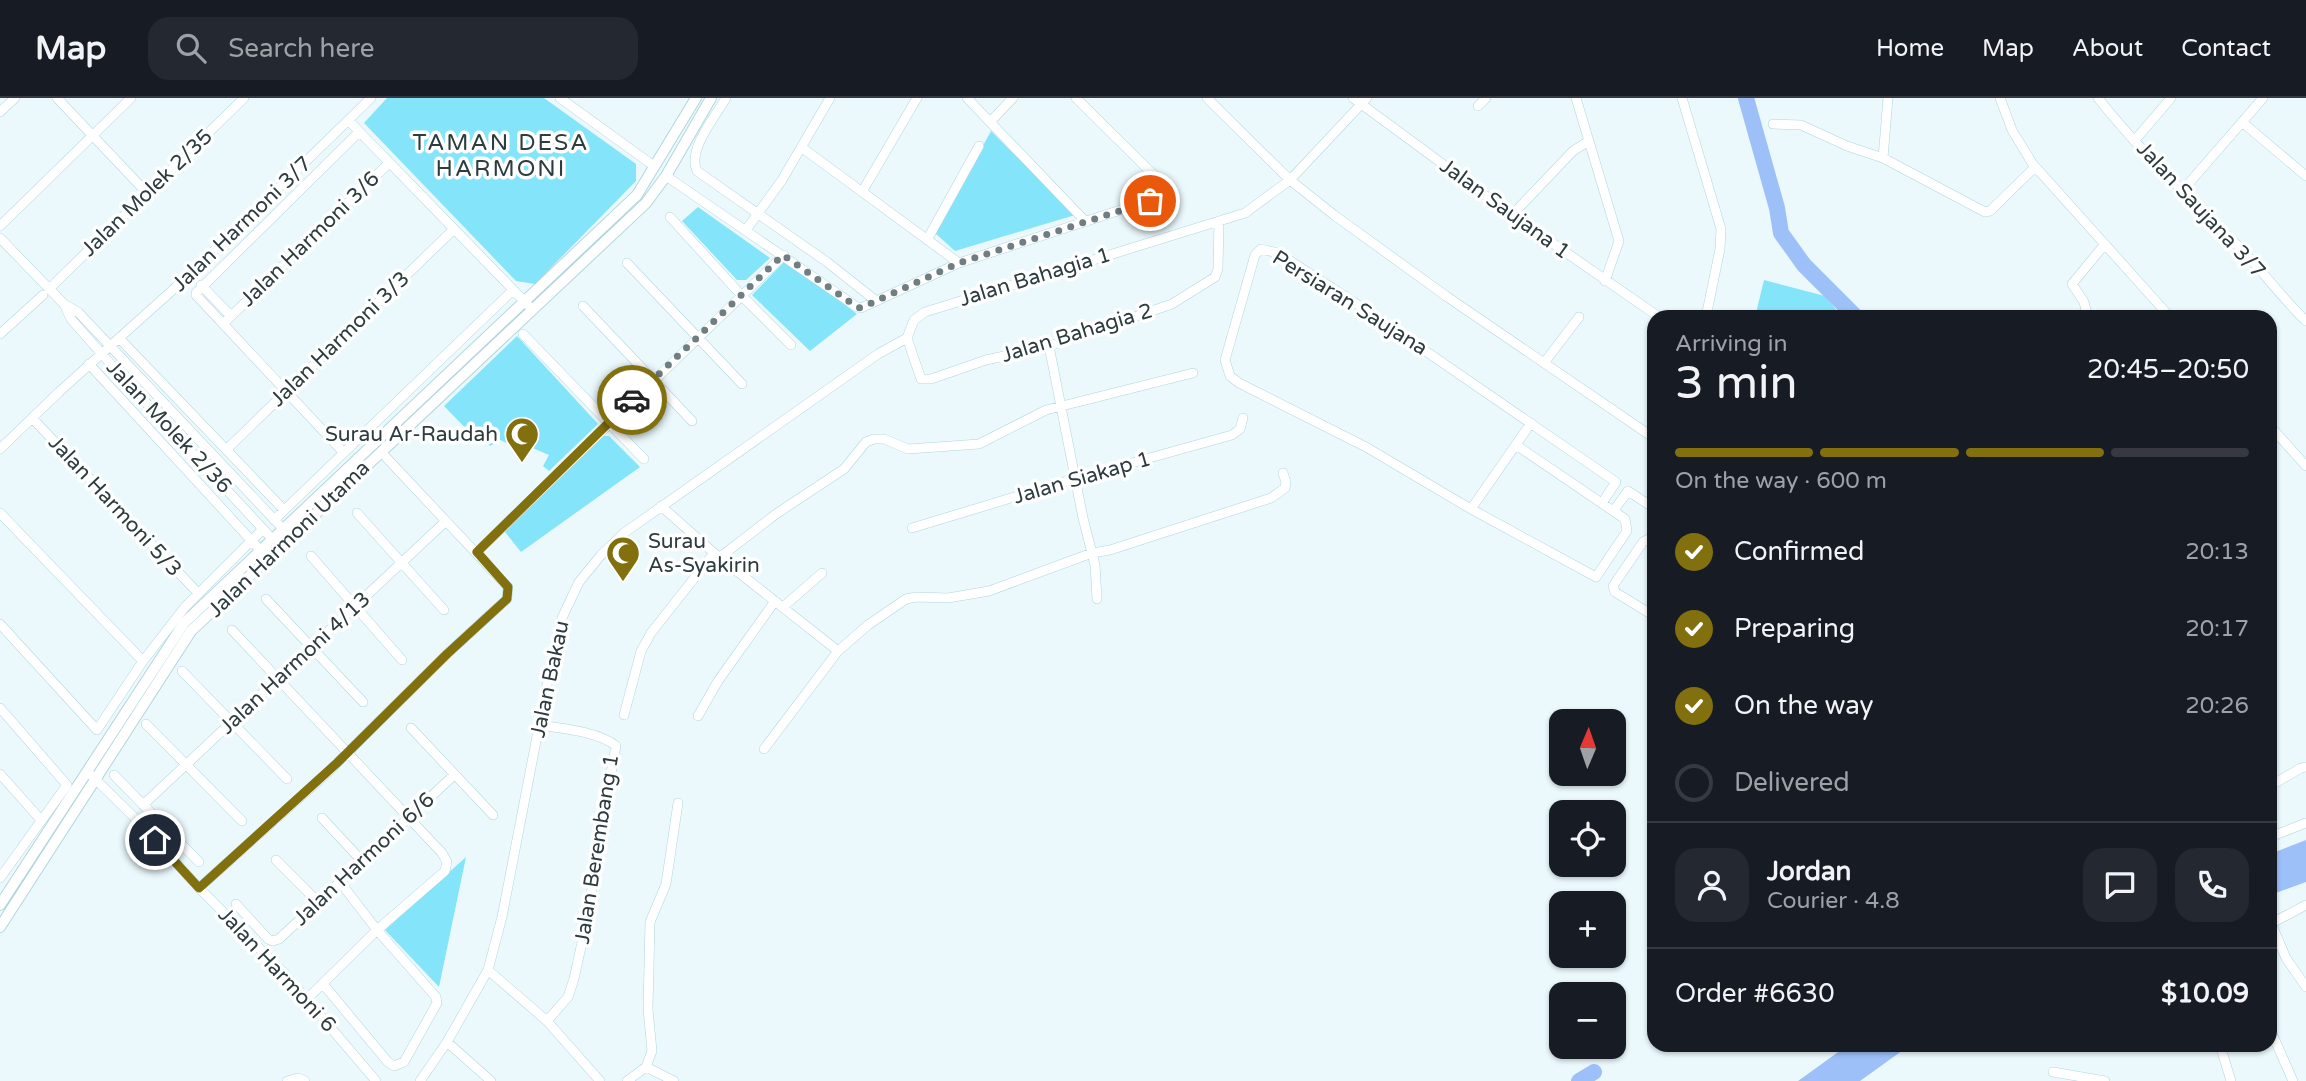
<!DOCTYPE html>
<html lang="en">
<head>
<meta charset="utf-8">
<style>
  body { margin:0; font-family:"Varela Round",sans-serif; background:#242831; color:#f1f3f6; height:100vh; display:flex; flex-direction:column; font-size:26px; white-space:nowrap }
  * { box-sizing:border-box; margin:0 }
  p { font-size:23px; color:#9ea1a6 }
  .icon { flex:none; width:38px; height:38px; fill:none; stroke:currentColor; stroke-width:2; stroke-linecap:round; stroke-linejoin:round }
  .map { position:relative; flex:1; overflow:hidden }
  .drawer { position:absolute; left:1647px; top:212px; width:630px; height:742px; display:flex; flex-direction:column; background:#171b24; border-radius:21px; box-shadow:0 2px 5px #0004 }
  .drawer>* { flex:none }
  .needle { width:46px; rotate:2deg }
  .tools { position:absolute; left:1549px; top:611px; display:grid; gap:14px }
  .tools a { display:grid; place-items:center; width:77px; height:77px; border-radius:14px; background:#171b24; box-shadow:0 2px 5px #0004; font-size:35px }
  .pin { position:absolute; display:grid; place-items:center; width:60px; height:60px; color:#fff; margin:-30px; border:4px solid #fff; border-radius:50%; box-shadow:0 2px 7px #0007 }
  .courier { position:absolute; display:grid; place-items:center; width:70px; height:70px; margin:-35px; border:5px solid #826f0d; border-radius:50%; background:#fff; color:#222; box-shadow:0 2px 9px #0007 }
  .summary em { font-style:normal; font-weight:600 }
  .summary div { display:flex; flex-direction:column-reverse }
  .summary { display:flex; align-items:center; justify-content:space-between; height:119px; padding:0 28px }
  h1 { font-size:46px; font-weight:600; line-height:52px }
  .bar { display:grid; grid-template-columns:repeat(4,1fr); gap:10px 7px; align-content:center; height:84px; padding:0 28px }
  .bar i { height:9px; border-radius:5px; background:#363941 }
  .bar .current { background:#826f0d }
  .bar p { grid-column:span 4 }
  .line { display:flex; align-items:center; gap:18px; padding:0 28px; border-top:2px solid #363941 }
  .line div { flex:1 }
  .round { display:grid; place-items:center; flex:none; width:74px; height:74px; border-radius:21px; background:#242831 }
  ol { padding:0 28px; list-style:none }
  li { display:flex; align-items:center; gap:21px; height:77px }
  li p { margin-inline-start:auto }
  li .icon { padding:7px; border-radius:50%; background:#826f0d; color:#fff; stroke-width:4 }
  li:last-child { color:#9ea1a6 }
  li i { width:38px; height:38px; border:4px solid #363941; border-radius:50% }
  header { display:flex; align-items:center; gap:42px; box-sizing:border-box; height:98px; padding:0 35px; background:#171b24; border-bottom:2px solid #363941 }
  header strong { font-size:33px }
  nav { display:flex; gap:38px; margin-inline-start:auto; font-size:24px }
  .search { width:490px; height:63px; background:#242831; display:flex; align-items:center; gap:18px; box-sizing:border-box; padding:0 24px; border-radius:21px; color:#9ea1a6; font-size:26px }
  .map>svg:first-child { display:block }
  .green { fill:#84e4f9 }
  .water { fill:#9ec0f9 }
  .lines { fill:none; stroke-linecap:round; stroke-linejoin:round }
  .river { stroke:#9ec0f9; stroke-width:16 }
  .minor-casing { stroke:#b1d5dd; stroke-width:10 }
  .major-casing { stroke:#b1d5dd; stroke-width:12 }
  .minor { stroke:#fff; stroke-width:9 }
  .major { stroke:#fff; stroke-width:10 }
  .done { stroke:#707e82; stroke-width:7; stroke-dasharray:0 12.6 }
  .route { stroke:#826f0d; stroke-width:9 }
  .labels { text-anchor:middle; dominant-baseline:central; stroke-width:7; stroke-linejoin:round; paint-order:stroke }
  .street-label { font-size:21px; fill:#2d3c3f; stroke:#fff }
  .poi-label { font-size:21px; fill:#2d3c3f; stroke:#fff; text-anchor:end }
  .neighbourhood-label { font-size:23px; letter-spacing:2px; fill:#2d3c3f; stroke:#fff }
</style>
</head>
<body>
<header>
<strong>Map</strong>
<div class="search"><svg class="icon" aria-label="search" viewBox="0 0 24 24"><circle cx="10" cy="10" r="6"/><path d="M15 15l6 6"/></svg>Search here</div>
<nav><a>Home</a><a>Map</a><a>About</a><a>Contact</a></nav>
</header>
<div class="map">
<svg width="2306" height="983" viewBox="0 0 2306 983">
  <rect width="100%" height="100%" fill="#ebf9fd"/>
  <path class="green" d="M 387,0 L 544,0 L 636,66 L 636,83 L 535,186 L 516,183 L 364,25 Z
    M 991,33 L 1075,117 L 955,153 L 935,135 Z
    M 698,109 L 770,160 L 746,182 L 737,182 L 682,123 Z
    M 786,162 L 857,216 L 810,253 L 752,197 Z
    M 1764,182 L 1825,198 L 1842,219 L 1755,219 Z
    M 517,238 L 598,326 L 549,373 L 543,368 L 549,357 L 509,340 L 507,345 L 500,342 L 490,348 L 481,339 L 477,342 L 444,308 Z
    M 602,338 L 609,338 L 640,369 L 521,454 L 505,434 Z
    M 466,759 L 439,889 L 385,832 Z"/>
  <path class="water" d="M 2306,742 L 2306,784 L 2270,797 L 2270,756 Z
    M 1848,947 L 1910,947 L 1860,983 L 1798,983 Z"/>
  <g class="lines">
    <path class="river" d="M 1746,0 L 1777,110 L 1781,135 L 1804,167 L 1856,219
      M 1579,983 L 1594,974"/>
    <g class="minor-casing">
      <path id="minor" d="M 57,0 L 147,95
        M 560,0 L 654,68
        M 726,0 C 715,19 687,52 697,73 L 827,164 L 875,202
        M 967,0 L 1086,124
        M 1207,0 L 1290,82 L 1334,117 L 1446,198 L 1654,340
        M 1353,0 L 1512,117 L 1659,219
        M 1576,0 L 1619,143 L 1605,183
        M 1682,0 L 1721,131 L 1720,151 L 1706,219
        M 2000,0 L 2012,32 L 2032,65 L 2170,219
        M 2098,0 C 2141,55 2193,102 2242,152 C 2264,175 2283,201 2306,223
        M 1478,8 L 1486,0
        M 0,14 L 15,0
        M 349,23 L 528,207
        M 990,24 L 1013,0
        M 2242,24 L 2306,78
        M 1773,26 L 1801,27 L 1847,48 L 1883,60 L 1985,114 L 1990,113 L 2035,69
        M 2135,42 L 2171,0
        M 801,49 L 959,165
        M 1883,60 L 1888,0
        M 666,78 L 857,209 L 861,210 L 959,165 L 1172,95 L 1076,0
        M 2183,92 L 2263,0
        M 862,94 L 917,0
        M 1512,117 L 1573,53 L 1589,43
        M 670,119 L 742,198 L 791,247
        M 0,128 L 131,0
        M 746,132 L 782,82 L 830,0
        M 0,140 L 64,206 L 78,214 L 286,434
        M 927,142 L 979,48
        M 627,165 L 742,286
        M 201,187 L 231,218
        M 49,191 L 244,0
        M 65,208 L 71,221 L 123,280 L 276,445
        M 583,208 L 692,323
        M 2082,219 L 2086,212 L 2084,204 L 2072,186 L 2105,146
        M 224,225 L 389,65
        M 0,236 L 43,197
        M 523,236 L 644,361
        M 119,240 L 284,412
        M 907,240 L 914,222 L 925,214 L 1245,115 L 1290,82 L 1367,0
        M 907,240 L 921,281 L 931,281 L 986,262 L 1049,248 L 1172,206 L 1215,179 L 1218,171 L 1219,123
        M 1049,248 L 1083,420 L 1095,467 L 1097,501
        M 1544,265 L 1579,219
        M 89,266 L 261,453
        M 32,320 L 198,495
        M 2270,328 L 2306,368
        M 1516,347 L 1625,421 L 1627,433 L 1596,479 L 1471,411 L 1366,349 L 1239,285 L 1230,278 L 1225,262 L 1255,157 L 1261,151 L 1278,155 L 1363,210 L 1616,384 L 1602,405
        M 0,351 L 59,294 L 186,180 L 371,0
        M 227,351 L 454,131
        M 343,354 L 196,197 L 196,195 L 359,34
        M 661,408 L 714,455 L 838,553
        M 1471,411 L 1531,325
        M 1614,412 L 1628,393 L 1654,410
        M 0,415 L 143,563
        M 357,415 L 444,512
        M 274,422 L 513,192
        M 912,430 L 1067,383 L 1232,337 L 1240,331 L 1243,320
        M 1654,438 L 1643,444 L 1613,488 L 1615,494 L 1654,518
        M 477,454 L 784,157
        M 311,458 L 402,562
        M 720,459 L 776,416 L 844,371 L 866,344 L 874,341 L 884,341 L 908,351 L 979,346 L 1046,312 L 1193,275
        M 266,501 L 363,604
        M 783,509 L 822,475
        M 0,526 L 97,632 L 143,563 L 185,509 L 263,431
        M 232,532 L 442,755 L 447,764 L 445,773 L 377,832 L 308,900
        M 182,573 L 287,681
        M 0,610 L 67,687 L 0,780
        M 624,617 L 641,553 L 651,535 L 714,455
        M 698,618 L 718,583 L 775,503
        M 146,626 L 242,723
        M 540,627 C 561,630 600,634 616,648 L 598,745 L 589,812 L 574,881 L 568,899 L 547,923
        M 411,630 L 493,717
        M 764,651 L 838,553 L 868,527 L 906,501 L 916,499 L 948,500 L 989,493 L 1092,455 L 1110,452 L 1271,400 L 1285,390 L 1286,384 L 1283,375
        M 0,676 L 41,722
        M 91,677 L 141,726 L 199,790 L 285,876 L 376,983
        M 114,677 L 199,764
        M 2270,688 L 2301,670 L 2306,669
        M 143,707 L 446,423
        M 322,720 L 362,763
        M 2270,739 L 2306,725
        M 276,762 L 318,804
        M 199,790 L 326,676 L 447,556 L 507,501 L 508,489 L 381,354
        M 236,806 L 268,841 L 273,843 L 279,841 L 454,677
        M 2271,825 L 2286,860 L 2306,889
        M 2270,826 L 2306,807
        M 488,872 L 547,923 L 600,983
        M 323,886 L 387,963 L 394,968 L 404,964 L 437,905 L 436,899 L 377,832 L 340,784
        M 2270,931 L 2293,983
        M 447,944 L 491,983
        M 2220,947 L 2231,983
        M 646,969 L 674,983
        M 2053,974 L 2105,983
        M 287,983 L 298,980 L 305,983
        M 420,983 L 447,944 L 488,872 L 502,819 L 550,571 L 562,520 L 579,484 L 601,457 L 624,435 L 878,256 L 907,240
        M 627,983 L 646,969 L 652,953 L 648,911 L 650,824 L 666,786 L 678,705"/>
    </g>
    <g class="major-casing">
      <path id="major" d="M 0,807 L 184,525 L 637,97 L 696,0
        M 0,829 L 191,533 L 646,105 L 666,78 L 711,0"/>
    </g>
    <use href="#minor" class="minor"/>
    <use href="#major" class="major"/>
  </g>
  <g class="lines">
    <path class="done" d="M 632,302 L 783,157 L 857,209 L 861,210 L 959,165 L 1150,103"/>
    <path class="route" d="M 155,742 L 199,790 L 337,665 L 447,556 L 507,501 L 508,489 L 477,454 L 632,302"/>
  </g>
  <defs>
    <g id="mosque-pin" transform="scale(1.75)"><path d="M0 17L-7.5 6A9.5 9.5 0 1 1 7.5 6Z" fill="#826f0d" stroke="#fff"/><path d="M3.5-4.9A6 6 0 1 0 3.5 4.9A5 5 0 1 1 3.5-4.9Z" fill="#fff"/></g>
  </defs>
  <g fill-rule="evenodd">
    <use href="#mosque-pin" x="522" y="336"/>
    <use href="#mosque-pin" x="623" y="455"/>
  </g>
  <g class="labels">
    <g class="street-label">
      <text transform="translate(147 95) rotate(-44)">Jalan Molek 2/35</text>
      <text transform="translate(1505 111) rotate(36)">Jalan Saujana 1</text>
      <text transform="translate(2201 112) rotate(47)">Jalan Saujana 3/7</text>
      <text transform="translate(242 126) rotate(-44)">Jalan Harmoni 3/7</text>
      <text transform="translate(310 141) rotate(-44)">Jalan Harmoni 3/6</text>
      <text transform="translate(1035 179) rotate(-17)">Jalan Bahagia 1</text>
      <text transform="translate(1350 205) rotate(32)">Persiaran Saujana</text>
      <text transform="translate(1077 235) rotate(-17)">Jalan Bahagia 2</text>
      <text transform="translate(340 241) rotate(-44)">Jalan Harmoni 3/3</text>
      <text transform="translate(169 329) rotate(47)">Jalan Molek 2/36</text>
      <text transform="translate(1082 380) rotate(-16)">Jalan Siakap 1</text>
      <text transform="translate(115 408) rotate(47)">Jalan Harmoni 5/3</text>
      <text transform="translate(289 441) rotate(-44)">Jalan Harmoni Utama</text>
      <text transform="translate(295 565) rotate(-43)">Jalan Harmoni 4/13</text>
      <text transform="translate(550 581) rotate(-78)">Jalan Bakau</text>
      <text transform="translate(597 751) rotate(-81)">Jalan Berembang 1</text>
      <text transform="translate(364 761) rotate(-43)">Jalan Harmoni 6/6</text>
      <text transform="translate(277 872) rotate(47)">Jalan Harmoni 6</text>
    </g>
    <g class="poi-label">
      <text x="498" y="336">Surau Ar-Raudah</text>
      <text x="648" y="443" text-anchor="start">Surau<tspan x="648" dy="24">As-Syakirin</tspan></text>
    </g>
    <g class="neighbourhood-label">
      <text x="501" y="45">TAMAN DESA<tspan x="501" dy="26">HARMONI</tspan></text>
    </g>
  </g>
</svg>
<div class="tools">
<a><svg class="needle" viewBox="-14 -14 28 28"><path d="M0-13l5 13h-10z" fill="#e53935"/><path d="M0 13l5-13h-10z" fill="#9ea1a6"/></svg></a>
<a><svg class="icon" aria-label="locate" viewBox="0 0 24 24"><circle cx="12" cy="12" r="6"/><path d="M12 2v4M12 18v4M2 12h4M18 12h4"/></svg></a>
<a>+</a>
<a>−</a>
</div>
<div class="pin" style="left:1150px;top:103px;background:#ea580c"><svg class="icon" aria-label="bag" viewBox="0 0 24 24"><path d="M5 8h14l-1 12H6zM9 8a3 3 0 0 1 6 0"/></svg></div>
<div class="pin" style="left:155px;top:742px;background:#1f2937"><svg class="icon" aria-label="home" viewBox="0 0 24 24"><path d="M3 11l9-7 9 7M6 9v11h12V9"/></svg></div>
<div class="courier" style="left:632px;top:302px"><svg class="icon" aria-label="car" viewBox="0 0 24 24"><path d="M5 17H2v-5l4-1 3-4h7l3 4 3 1v5h-3M9 17h6M6 11h13"/><circle cx="7" cy="17" r="2"/><circle cx="17" cy="17" r="2"/></svg></div>
<section class="drawer">
<div class="summary"><div><h1>3 min</h1><p>Arriving in</p></div><em>20:45–20:50</em></div>
<div class="bar"><i class="current"></i><i class="current"></i><i class="current"></i><i></i><p>On the way · 600 m</p></div>
<ol>
<li><svg class="icon" aria-label="check" viewBox="0 0 24 24"><path d="M5 12l5 5 9-10"/></svg>Confirmed<p>20:13</p></li>
<li><svg class="icon" aria-label="check" viewBox="0 0 24 24"><path d="M5 12l5 5 9-10"/></svg>Preparing<p>20:17</p></li>
<li><svg class="icon" aria-label="check" viewBox="0 0 24 24"><path d="M5 12l5 5 9-10"/></svg>On the way<p>20:26</p></li>
<li><i></i>Delivered</li>
</ol>
<div class="line" style="height:126px"><a class="round"><svg class="icon" aria-label="person" viewBox="0 0 24 24"><circle cx="12" cy="8" r="4"/><path d="M4 21q1-7 8-7t8 7"/></svg></a><div><b>Jordan</b><p>Courier · 4.8</p></div><a class="round"><svg class="icon" aria-label="chat" viewBox="0 0 24 24"><path d="M4 5h16v11H9l-5 4z"/></svg></a><a class="round"><svg class="icon" aria-label="phone" viewBox="0 0 24 24"><path d="M5 4h4l2 5-3 2q2 4 5 5l2-3 5 2v4C11 20 4 13 5 4z"/></svg></a></div>
<div class="line" style="height:91px"><div>Order #6630</div><b>$10.09</b></div>
</section>
</div>
</body>
</html>
